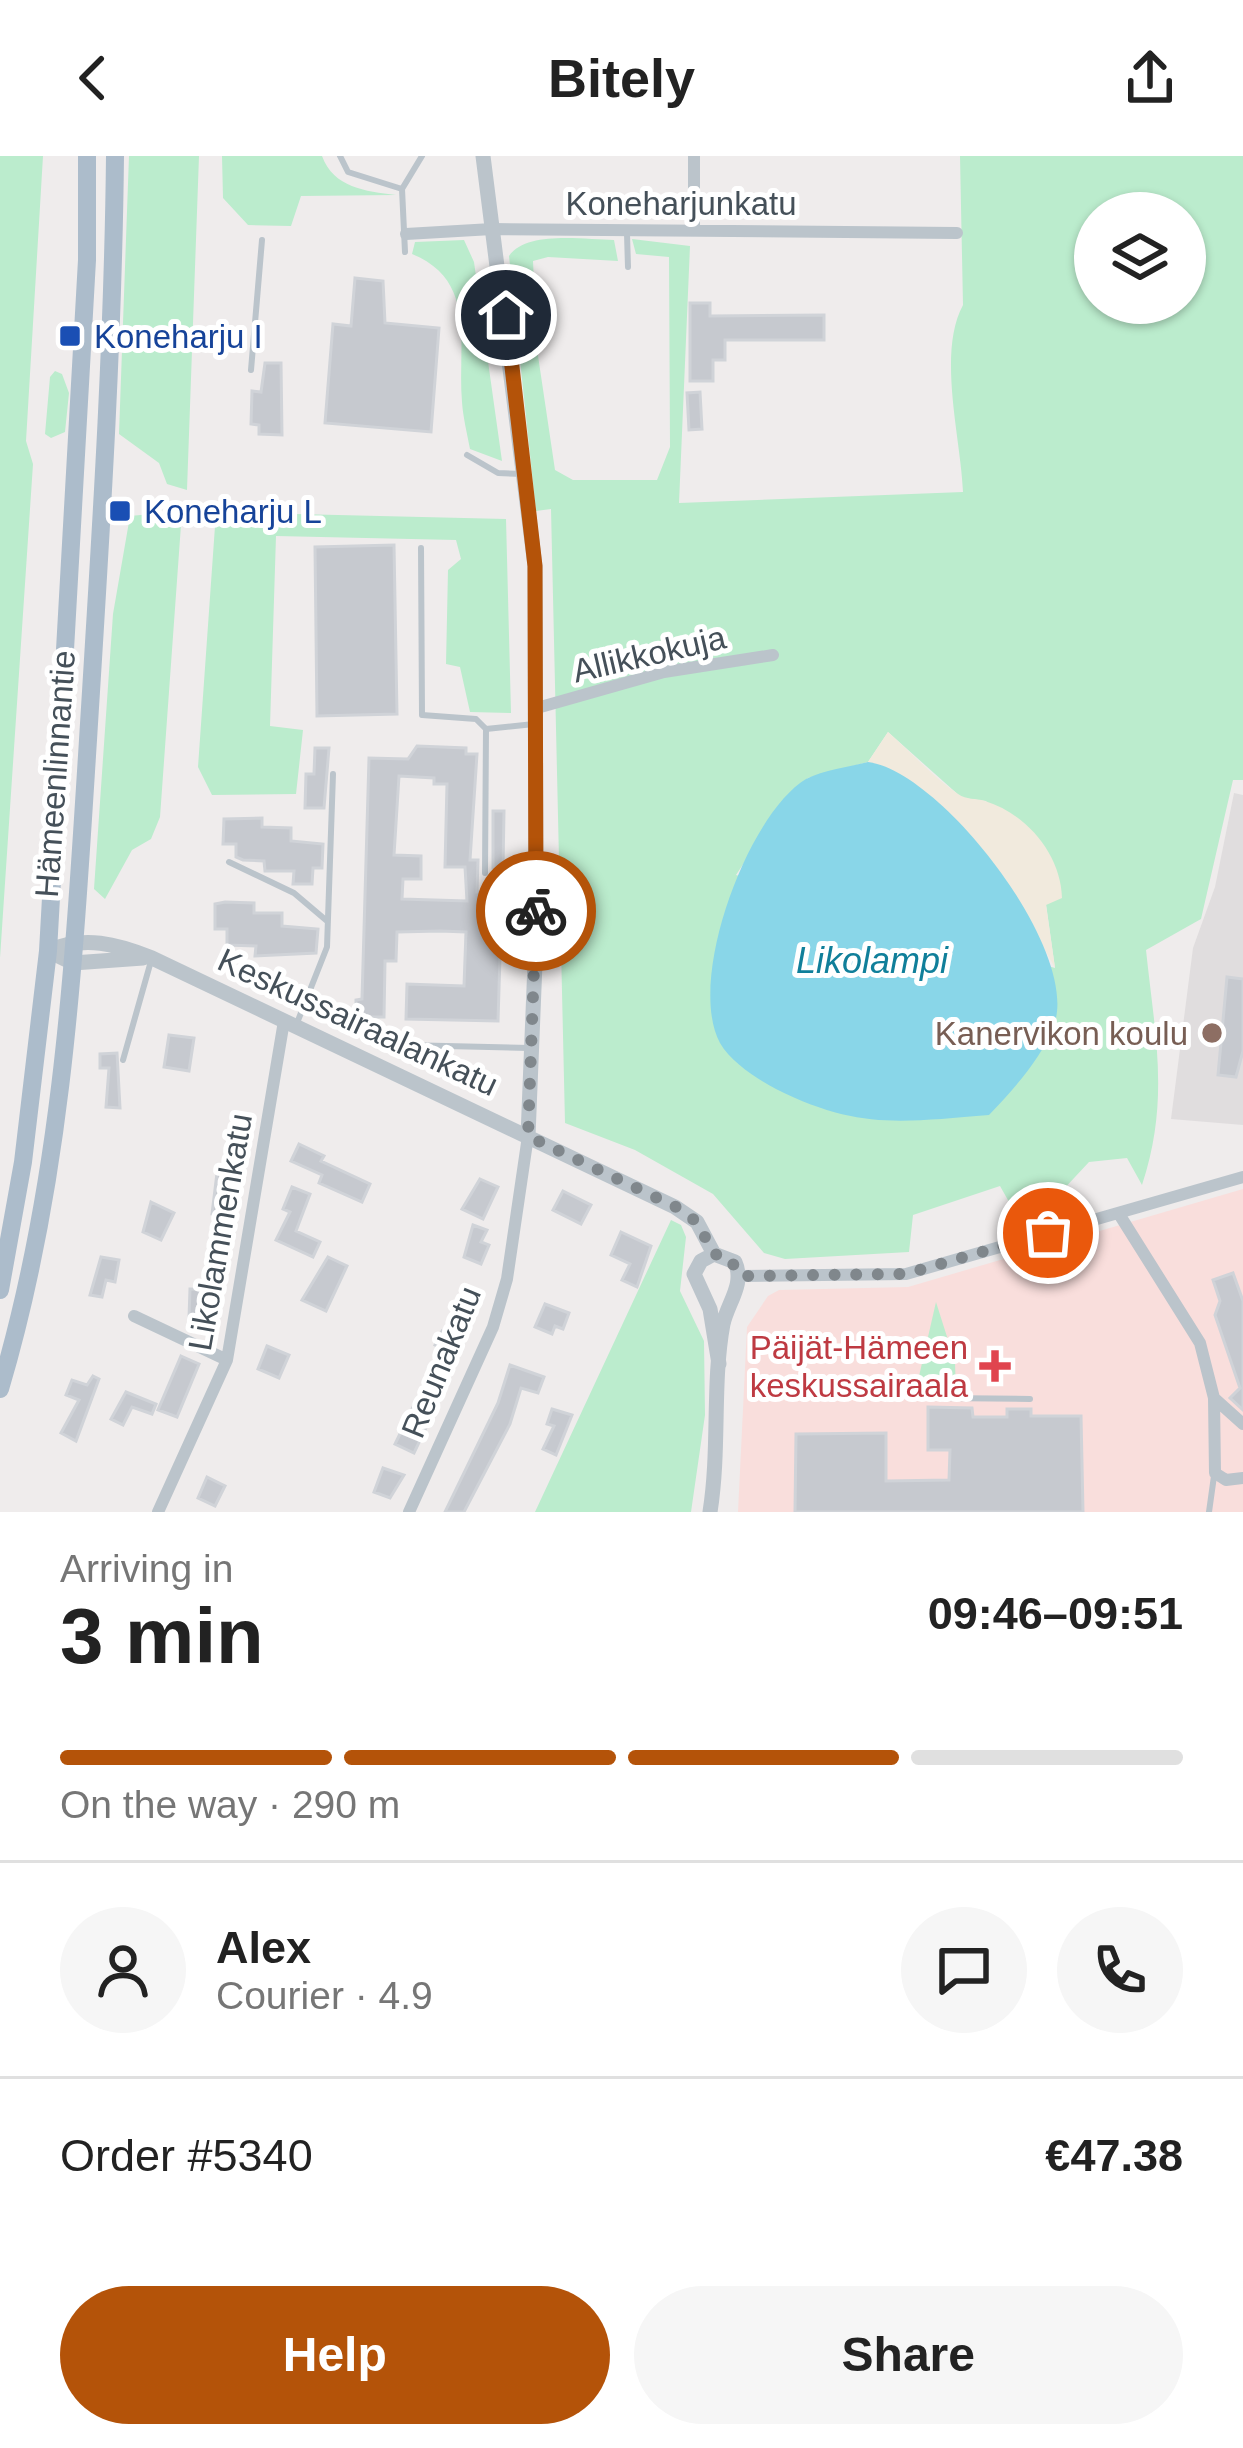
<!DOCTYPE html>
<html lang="en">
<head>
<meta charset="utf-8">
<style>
  body { margin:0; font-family:Arial,sans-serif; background:#f6f6f6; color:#222; height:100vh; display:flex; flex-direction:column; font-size:45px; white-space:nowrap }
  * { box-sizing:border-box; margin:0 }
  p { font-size:39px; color:#767676 }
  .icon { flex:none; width:66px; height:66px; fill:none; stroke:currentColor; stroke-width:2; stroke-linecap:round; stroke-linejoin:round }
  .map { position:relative; height:1356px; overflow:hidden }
  .details { display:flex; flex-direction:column; background:#fff; flex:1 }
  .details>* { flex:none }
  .buttons { position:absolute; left:1074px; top:36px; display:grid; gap:24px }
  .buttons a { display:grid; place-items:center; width:132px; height:132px; border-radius:50%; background:#fff; box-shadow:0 3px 9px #0004; font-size:60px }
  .pin { position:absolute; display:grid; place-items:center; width:102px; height:102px; color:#fff; margin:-51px; border:6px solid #fff; border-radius:50%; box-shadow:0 3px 12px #0007 }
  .courier { position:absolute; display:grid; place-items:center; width:120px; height:120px; margin:-60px; border:9px solid #b45309; border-radius:50%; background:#fff; color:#222; box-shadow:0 3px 15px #0007 }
  .headline em { font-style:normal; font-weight:600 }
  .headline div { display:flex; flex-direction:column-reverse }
  .headline { display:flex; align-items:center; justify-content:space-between; height:204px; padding:0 60px }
  h1 { font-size:78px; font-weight:600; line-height:90px }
  .bar { display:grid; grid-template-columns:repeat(4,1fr); gap:18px 12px; align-content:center; height:144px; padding:0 60px }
  .bar i { height:15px; border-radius:9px; background:#e0e0e0 }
  .bar .selected { background:#b45309 }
  .bar p { grid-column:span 4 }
  .line { display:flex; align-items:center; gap:30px; padding:0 60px; border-top:3px solid #e0e0e0 }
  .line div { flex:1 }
  .round { display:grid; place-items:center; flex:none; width:126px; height:126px; border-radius:63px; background:#f6f6f6 }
  .button { display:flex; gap:24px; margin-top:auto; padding:24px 60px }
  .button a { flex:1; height:138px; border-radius:72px; background:#b45309; color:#fff; font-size:48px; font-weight:600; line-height:138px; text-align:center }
  .button a+a { background:#f6f6f6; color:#222 }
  header { display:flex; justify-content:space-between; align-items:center; height:156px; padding:0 60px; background:#fff; font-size:54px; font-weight:600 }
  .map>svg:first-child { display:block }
  .education { fill:#e0ddde }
  .medical { fill:#f9dedc }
  .green { fill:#bbeccd; fill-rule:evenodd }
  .sand { fill:#f1eadd }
  .water { fill:#89d6e8 }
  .building { fill:#c6c9cf; stroke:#d0d3d8; stroke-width:3; fill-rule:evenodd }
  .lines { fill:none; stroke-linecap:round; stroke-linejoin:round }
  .service { stroke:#bbc4cb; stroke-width:6 }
  .minor { stroke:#bbc4cb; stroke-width:12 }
  .tertiary { stroke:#bbc4cb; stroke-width:15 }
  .primary { stroke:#acbccb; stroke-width:18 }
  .done { stroke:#80878c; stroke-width:12; stroke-dasharray:0 21.6 }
  .route { stroke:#b45309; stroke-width:15 }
  .transit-dot { fill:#1a4fb4; stroke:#fff; stroke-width:4.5 }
  .education-dot { fill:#8d6e63; stroke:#fff; stroke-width:4.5 }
  .health-dot { fill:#e0444e; stroke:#fff; stroke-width:4.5 }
  .labels { text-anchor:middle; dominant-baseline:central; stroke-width:10; stroke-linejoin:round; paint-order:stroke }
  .street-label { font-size:33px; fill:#455059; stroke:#fff }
  .transit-label { font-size:33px; fill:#164399; stroke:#fff; text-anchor:start }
  .education-label { font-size:33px; fill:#785e54; stroke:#fff; text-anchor:end }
  .health-label { font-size:33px; fill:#be3a42; stroke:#fff; text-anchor:end }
  .water-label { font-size:36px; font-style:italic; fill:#107f9a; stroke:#fff }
</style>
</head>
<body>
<header><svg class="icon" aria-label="back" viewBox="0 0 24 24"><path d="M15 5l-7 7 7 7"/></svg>Bitely<svg class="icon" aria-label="share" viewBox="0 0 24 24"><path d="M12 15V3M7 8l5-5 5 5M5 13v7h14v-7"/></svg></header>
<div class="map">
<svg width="1243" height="1356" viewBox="0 0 1243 1356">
  <rect width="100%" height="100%" fill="#efecec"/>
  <path class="education" d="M 1234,637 L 1243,639 L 1243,969 L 1171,963 L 1193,792 L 1215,731 Z"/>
  <path class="medical" d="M 1243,1033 L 1243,1356 L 738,1356 L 747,1171 L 768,1140 L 779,1134 L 908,1131 Z"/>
  <path class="green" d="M 0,0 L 43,0 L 26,285 L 33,308 L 0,802 Z
    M 129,0 L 199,0 L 187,334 L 167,328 L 159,307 L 119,278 Z
    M 222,0 L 322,0 C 334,32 365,35 396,39 L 301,40 L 291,70 L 248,69 L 223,42 Z
    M 960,0 L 1243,0 L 1243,624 L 1233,624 L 1201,763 L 1146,794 C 1155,880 1170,944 1142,1029 L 1127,1002 L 1089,1006 L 1047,1051 L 1017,1060 L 1000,1030 L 913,1059 L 909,1096 L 785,1103 L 764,1097 L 713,1038 L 635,994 L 565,967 L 551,353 L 536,355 L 509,100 C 527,74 585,84 614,84 L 618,105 L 548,101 L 533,105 L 537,193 L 555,314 L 573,324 L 657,324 L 670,291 L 669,101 L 636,98 L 632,83 L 690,90 L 679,347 L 963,336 C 961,283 937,197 963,149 ZM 1095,57 L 1185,57 L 1185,147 L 1095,147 ZM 888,576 L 962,642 L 986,645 L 1046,748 L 1055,812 L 736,719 L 791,636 L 808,622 L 868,606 Z
    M 464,84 L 474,106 L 502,305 L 470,293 C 467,277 463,261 462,246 C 457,188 478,125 412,98 L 415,86 Z
    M 55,215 L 62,218 L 69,237 L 65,276 L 51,282 L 45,278 L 50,221 Z
    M 182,355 L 160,661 L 151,683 L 132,694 L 105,743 L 94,733 L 113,458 L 130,360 Z
    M 216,356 L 506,363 L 511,557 L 470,556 L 460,511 L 446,508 L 448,414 L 461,403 L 456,384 L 276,380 L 270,570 L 303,574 L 296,638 L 212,639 L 198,611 Z
    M 671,1064 L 681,1069 L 686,1081 L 680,1135 L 704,1185 L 705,1259 L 691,1356 L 535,1356 Z
    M 936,1146 L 955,1206 L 956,1237 L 941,1232 L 940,1219 L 928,1219 L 927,1229 L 917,1229 Z"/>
  <path class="sand" d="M 888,576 C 911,596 933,621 958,638 C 967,644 975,642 985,645 C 1027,658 1061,699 1062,742 L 1046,749 L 1055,812 L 1006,724 L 868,606 Z"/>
  <path class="water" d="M 868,606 C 941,615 1081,795 1054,869 C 1042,902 1013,934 989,959 C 901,966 858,974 776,933 C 757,923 731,906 720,887 C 686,824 748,658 806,623 C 823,614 849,611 868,606 Z"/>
  <path class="building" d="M 355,122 L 383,125 L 385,167 L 439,172 L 431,276 L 325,267 L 333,168 L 351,170 Z
    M 690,147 L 710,147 L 710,160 L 824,159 L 824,184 L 725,184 L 725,204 L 713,204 L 713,225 L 690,225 Z
    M 265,207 L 281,207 L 282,279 L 259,278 L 259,269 L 251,268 L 252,235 L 261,236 Z
    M 700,236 L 702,273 L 689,274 L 687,237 Z
    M 394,389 L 397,558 L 317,560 L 315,391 Z
    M 417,590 L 466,592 L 466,598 L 477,598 L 470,704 L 478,704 L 477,736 L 502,736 L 498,865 L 406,863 L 407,828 L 464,830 L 466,776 L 440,775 L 397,776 L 396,805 L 385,805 L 384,861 L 356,861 L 356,844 L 362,843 L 369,602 L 408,603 ZM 399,620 L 434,622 L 434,628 L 447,628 L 445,711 L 465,711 L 467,745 L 402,743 L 403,723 L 421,723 L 421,700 L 394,699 Z
    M 315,592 L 329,592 L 324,652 L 305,652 L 306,618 L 314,618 Z
    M 493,655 L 504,655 L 503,712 L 493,712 Z
    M 262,662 L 262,671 L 291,672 L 291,685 L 323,688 L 322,712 L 313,712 L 312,728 L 293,728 L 294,715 L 265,715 L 264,705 L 243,704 L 236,701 L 236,688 L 223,688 L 224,663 Z
    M 225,746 L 254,747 L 254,757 L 282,757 L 282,770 L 318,773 L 316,797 L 255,800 L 256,790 L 227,789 L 227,773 L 215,773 L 215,748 Z
    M 1227,821 L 1243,823 L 1243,895 L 1236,921 L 1218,919 Z
    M 169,879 L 194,882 L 189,915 L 164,911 Z
    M 117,897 L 120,952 L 106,951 L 109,912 L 100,912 L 100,898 Z
    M 299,988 L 324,1000 L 321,1005 L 370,1028 L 362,1046 L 319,1027 L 322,1019 L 291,1005 Z
    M 218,1009 L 236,1017 L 227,1060 L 212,1058 Z
    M 480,1023 L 498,1031 L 483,1063 L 462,1053 Z
    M 292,1031 L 310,1038 L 296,1075 L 320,1086 L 313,1101 L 276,1084 L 290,1056 L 283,1053 Z
    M 563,1035 L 591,1049 L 581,1068 L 553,1054 Z
    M 151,1046 L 174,1057 L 161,1084 L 143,1076 Z
    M 473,1069 L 487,1074 L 481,1086 L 489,1089 L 481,1108 L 464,1101 Z
    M 621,1076 L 651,1090 L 637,1131 L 622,1124 L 630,1108 L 611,1099 Z
    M 101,1101 L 119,1104 L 115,1126 L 106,1124 L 102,1141 L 90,1139 Z
    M 328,1101 L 347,1110 L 326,1155 L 302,1144 Z
    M 1233,1117 L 1243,1145 L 1243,1254 L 1230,1242 L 1240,1232 L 1215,1159 L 1220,1145 L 1213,1124 Z
    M 190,1133 L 214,1134 L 212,1163 L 189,1162 Z
    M 545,1148 L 569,1157 L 563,1173 L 555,1170 L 552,1178 L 535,1171 Z
    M 442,1175 L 456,1183 L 451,1193 L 459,1197 L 450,1216 L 435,1208 L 443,1193 L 435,1189 Z
    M 267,1190 L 289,1199 L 279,1222 L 258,1213 Z
    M 181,1200 L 199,1208 L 177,1261 L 158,1254 Z
    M 510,1209 L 544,1221 L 538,1237 L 521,1232 L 510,1268 L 464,1356 L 445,1356 L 498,1247 Z
    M 93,1220 L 99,1223 L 76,1285 L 61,1277 L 79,1244 L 66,1239 L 72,1224 L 87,1229 Z
    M 126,1236 L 156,1248 L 152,1258 L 132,1251 L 123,1269 L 111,1263 Z
    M 414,1249 L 433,1257 L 414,1297 L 395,1288 Z
    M 928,1251 L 972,1252 L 973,1261 L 1007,1261 L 1007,1253 L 1031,1253 L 1031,1260 L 1081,1260 L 1083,1356 L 795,1356 L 796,1278 L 886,1277 L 886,1325 L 949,1324 L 950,1294 L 928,1294 Z
    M 552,1253 L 572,1259 L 556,1299 L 543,1293 L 554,1270 L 547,1268 Z
    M 383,1312 L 404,1319 L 390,1342 L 374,1336 Z
    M 207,1321 L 225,1330 L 215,1350 L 198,1342 Z"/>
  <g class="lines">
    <path class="service" d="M 340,0 L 348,16 L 402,33
      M 627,78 L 628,111
      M 405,96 L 402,33 L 422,0
      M 251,214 L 262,84
      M 467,299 L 498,317 L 523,318
      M 421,392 L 422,559 L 476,563 L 486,573 L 534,568
      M 229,706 L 294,737 L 327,765
      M 485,717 L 486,573
      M 297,867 L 327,791 L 333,618
      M 403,889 L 529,892
      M 123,904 L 151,805
      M 906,1232 L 940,1242 L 1030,1243
      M 1209,1356 L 1214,1320"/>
    <path class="minor" d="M 694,0 L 694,73
      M 406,78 L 492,73 L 957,77
      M 537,552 L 664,516 L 773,499
      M 1119,1058 L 1200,1187 L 1214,1242 L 1215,1317 L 1226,1324 L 1243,1322
      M 740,1120 L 906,1118 L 1243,1021
      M 134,1160 L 227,1204
      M 1214,1242 L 1243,1268
      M 158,1356 L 227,1204 L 284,865
      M 409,1356 L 493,1171 L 507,1123 L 528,980"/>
    <path class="tertiary" d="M 483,0 L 535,410 L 536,783 L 528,980
      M 48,795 C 84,779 117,788 152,802 L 675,1051 L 697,1066 L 714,1098
      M 48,795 L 73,807 L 143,802
      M 710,1356 C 720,1293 712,1227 723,1168 C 728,1146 745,1128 735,1106 L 714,1098 L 701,1105 L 694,1118 L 710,1153 L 719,1208"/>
    <path class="primary" d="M 0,1134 L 23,1006 L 48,795 L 87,104 L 87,0
      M 0,1233 C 63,1021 74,803 88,584 C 100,389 113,195 115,0"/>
  </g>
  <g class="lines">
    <path class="done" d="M 536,755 L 528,980 L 676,1051 L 697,1066 L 714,1098 L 729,1101 L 740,1120 L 906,1118 L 1048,1077"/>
    <path class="route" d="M 506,159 L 535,410 L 536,755"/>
  </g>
  <g class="transit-dot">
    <rect x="58" y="168" width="24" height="24" rx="6"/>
    <rect x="108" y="343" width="24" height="24" rx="6"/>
  </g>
  <circle class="education-dot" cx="1212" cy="877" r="12"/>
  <path class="health-dot" d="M989 1192h12v12h12v12h-12v12h-12v-12h-12v-12h12z"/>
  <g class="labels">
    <g class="street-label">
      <text x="681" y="47">Koneharjunkatu</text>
      <text transform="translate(649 498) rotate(-13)">Allikkokuja</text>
      <text transform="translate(55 618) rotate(-86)">Hämeenlinnantie</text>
      <text transform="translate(358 866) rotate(25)">Keskussairaalankatu</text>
      <text transform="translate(220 1076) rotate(-80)">Likolammenkatu</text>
      <text transform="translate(441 1206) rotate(-68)">Reunakatu</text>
    </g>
    <g class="transit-label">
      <text x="94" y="180">Koneharju I</text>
      <text x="144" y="355">Koneharju L</text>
    </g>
    <g class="education-label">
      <text x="1188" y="877">Kanervikon koulu</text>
    </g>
    <g class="health-label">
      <text x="968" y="1191">Päijät-Hämeen<tspan x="968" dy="38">keskussairaala</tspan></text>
    </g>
    <g class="water-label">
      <text x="872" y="804">Likolampi</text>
    </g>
  </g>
</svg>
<div class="buttons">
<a><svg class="icon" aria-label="layers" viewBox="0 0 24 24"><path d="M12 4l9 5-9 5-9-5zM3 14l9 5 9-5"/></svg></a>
</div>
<div class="pin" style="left:1048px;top:1077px;background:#ea580c"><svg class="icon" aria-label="bag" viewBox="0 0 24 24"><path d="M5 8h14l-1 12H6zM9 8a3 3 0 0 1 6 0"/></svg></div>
<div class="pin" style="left:506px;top:159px;background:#1f2937"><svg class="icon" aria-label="home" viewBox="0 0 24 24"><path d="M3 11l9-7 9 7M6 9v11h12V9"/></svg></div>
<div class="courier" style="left:536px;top:755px"><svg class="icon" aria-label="bike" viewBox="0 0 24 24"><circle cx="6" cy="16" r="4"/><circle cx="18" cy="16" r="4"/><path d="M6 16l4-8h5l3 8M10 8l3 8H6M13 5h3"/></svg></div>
</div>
<section class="details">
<div class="headline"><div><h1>3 min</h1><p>Arriving in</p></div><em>09:46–09:51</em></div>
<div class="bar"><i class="selected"></i><i class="selected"></i><i class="selected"></i><i></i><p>On the way · 290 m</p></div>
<div class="line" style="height:216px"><a class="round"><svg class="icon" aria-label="person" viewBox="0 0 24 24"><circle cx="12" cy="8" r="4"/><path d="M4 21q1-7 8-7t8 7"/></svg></a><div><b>Alex</b><p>Courier · 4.9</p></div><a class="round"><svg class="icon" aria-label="chat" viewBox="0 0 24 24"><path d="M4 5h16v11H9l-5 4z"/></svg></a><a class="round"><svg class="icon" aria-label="phone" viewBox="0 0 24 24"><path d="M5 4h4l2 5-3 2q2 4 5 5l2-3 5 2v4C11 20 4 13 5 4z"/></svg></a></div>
<div class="line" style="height:156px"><div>Order #5340</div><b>€47.38</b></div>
<div class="button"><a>Help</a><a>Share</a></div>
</section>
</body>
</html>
